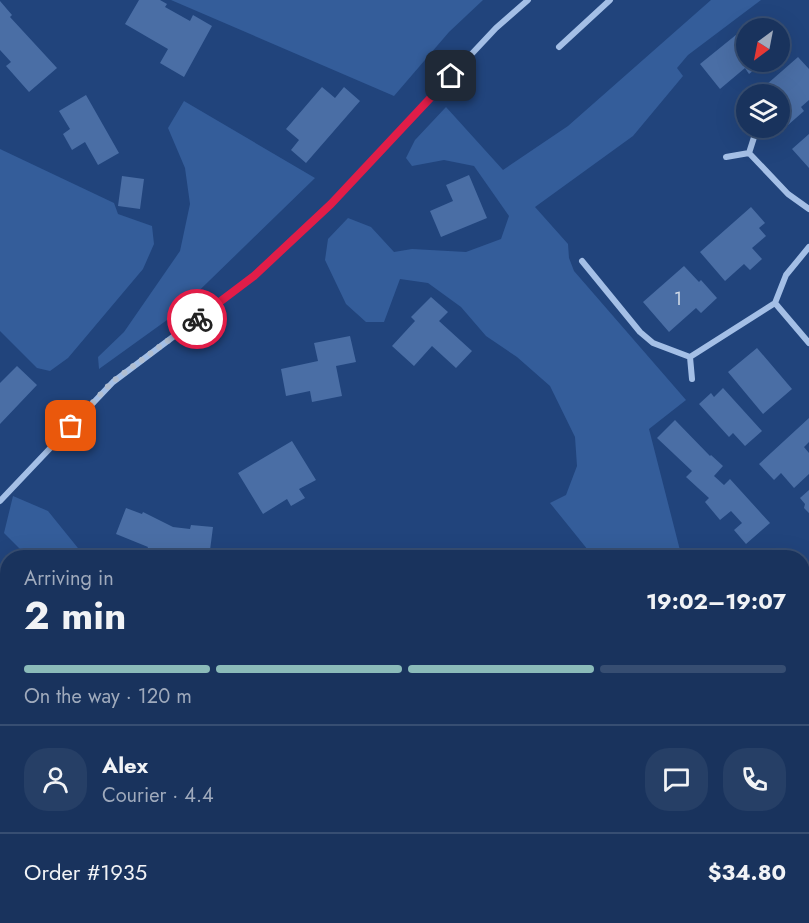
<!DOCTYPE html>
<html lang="en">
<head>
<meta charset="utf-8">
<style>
  body { margin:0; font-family:Jost,sans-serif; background:#263f66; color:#f1f3f6; height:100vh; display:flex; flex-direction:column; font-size:22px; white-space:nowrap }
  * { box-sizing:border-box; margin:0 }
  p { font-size:20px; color:#9faabc }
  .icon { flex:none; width:33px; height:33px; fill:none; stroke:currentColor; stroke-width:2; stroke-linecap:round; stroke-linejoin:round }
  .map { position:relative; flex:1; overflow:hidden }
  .side { position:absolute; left:0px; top:550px; width:810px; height:374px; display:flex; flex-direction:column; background:#19335d; border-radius:24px 24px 0 0; box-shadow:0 6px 24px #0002,0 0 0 2px #374e72 }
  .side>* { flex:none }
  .needle { width:39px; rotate:212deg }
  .controls { position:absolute; left:736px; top:18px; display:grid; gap:12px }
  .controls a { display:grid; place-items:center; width:54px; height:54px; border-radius:50%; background:#19335d; box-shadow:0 6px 24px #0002,0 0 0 2px #374e72; font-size:30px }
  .pin { position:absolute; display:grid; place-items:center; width:51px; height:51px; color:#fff; margin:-26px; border-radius:12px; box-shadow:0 3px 9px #0006 }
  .courier { position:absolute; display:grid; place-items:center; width:60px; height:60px; margin:-30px; border:4px solid #e11d48; border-radius:50%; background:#fff; color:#222; box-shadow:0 2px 8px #0007 }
  .summary em { font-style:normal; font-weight:700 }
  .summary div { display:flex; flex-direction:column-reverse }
  .summary { display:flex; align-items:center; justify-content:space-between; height:102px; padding:0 24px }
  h1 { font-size:39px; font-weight:700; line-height:45px }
  .bar { display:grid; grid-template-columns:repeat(4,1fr); gap:9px 6px; align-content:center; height:72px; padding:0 24px }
  .bar i { height:8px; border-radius:4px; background:#374e72 }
  .bar .active { background:#8bbbb9 }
  .bar p { grid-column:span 4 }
  .line { display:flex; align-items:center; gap:15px; padding:0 24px; border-top:2px solid #374e72 }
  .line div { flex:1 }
  .round { display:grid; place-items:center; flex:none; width:63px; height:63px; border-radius:24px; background:#263f66 }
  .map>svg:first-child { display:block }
  .green { fill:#345d9a }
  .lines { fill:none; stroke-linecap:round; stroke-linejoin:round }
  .stream { stroke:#98b9e7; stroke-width:6 }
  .building { fill:#4a6ea5 }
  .minor { stroke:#a4bfe6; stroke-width:6 }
  .done { stroke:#b1bed1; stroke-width:6; stroke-dasharray:0 10.8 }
  .route { stroke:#e11d48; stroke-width:8 }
  .labels { text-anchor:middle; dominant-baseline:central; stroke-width:4.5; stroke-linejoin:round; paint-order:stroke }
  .number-label { font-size:18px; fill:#d2dbe8 }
</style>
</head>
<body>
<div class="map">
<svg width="809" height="923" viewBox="0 0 809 923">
  <rect width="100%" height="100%" fill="#21447c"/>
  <path class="green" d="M 171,0 L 483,0 L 449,32 L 394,96 Z
    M 711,0 L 761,0 L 688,55 L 677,68 L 683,76 L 633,136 L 535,207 L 568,244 L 569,258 L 574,271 L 686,400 L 649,429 L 682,558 L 599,558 L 588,550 L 550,503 L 566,495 L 577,466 L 575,437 L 550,386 L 517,357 L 486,336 L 461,307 L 428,283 L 400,279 L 384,322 L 366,322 L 346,304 L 325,260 L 328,239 L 348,218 L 371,227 L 394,252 L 412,249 L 466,252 L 501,239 L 509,216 L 474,166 L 444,160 L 412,166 L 406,158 L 415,140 L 446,107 L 503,170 L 568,126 Z
    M 184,101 L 315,178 L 174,315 L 99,369 L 98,357 L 124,332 L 180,251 L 190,204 L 185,168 L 168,128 Z
    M 0,149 L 114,203 L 118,214 L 152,226 L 154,244 L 143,269 L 68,358 L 50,371 L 37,368 L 0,331 Z
    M 13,496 L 48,511 L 86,558 L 29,558 L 4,533 Z
    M 803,866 L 809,875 L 809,923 L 754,923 L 753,917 L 802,916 Z
    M 660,916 L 665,923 L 385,923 L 384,917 Z"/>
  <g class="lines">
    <path class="stream" d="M 614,916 L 618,923"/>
  </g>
  <path class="building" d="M 139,0 L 160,0 L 167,4 L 165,7 L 190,21 L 193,15 L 212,26 L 184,77 L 160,63 L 168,49 L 125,24 Z
    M 0,1 L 12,15 L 10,17 L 57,68 L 29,92 L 6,66 L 11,62 L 0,50 Z
    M 747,26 L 747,62 L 764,62 L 749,74 L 745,68 L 720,89 L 700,64 Z
    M 798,57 L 809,69 L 809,100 L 801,107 L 804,111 L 788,125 L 780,116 L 780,94 L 762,94 L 759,91 Z
    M 322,87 L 335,98 L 344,87 L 360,101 L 306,163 L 291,150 L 299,140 L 286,129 Z
    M 86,95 L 119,153 L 98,165 L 85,142 L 72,150 L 63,134 L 70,129 L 59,111 Z
    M 809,134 L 809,168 L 792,149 Z
    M 469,175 L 487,218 L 441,237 L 430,211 L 453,201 L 446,185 Z
    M 122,176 L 144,179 L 140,209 L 118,206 Z
    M 751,207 L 765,223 L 759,228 L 766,236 L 752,248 L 762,259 L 750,270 L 744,264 L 725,281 L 700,252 Z
    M 684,266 L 699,282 L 701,280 L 717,298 L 701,313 L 696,308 L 669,332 L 643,302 Z
    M 431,297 L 448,312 L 439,321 L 472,351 L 456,368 L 432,346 L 414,366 L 392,346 L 415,321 L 411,317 Z
    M 350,336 L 356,362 L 336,366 L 342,396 L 312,402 L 310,391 L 286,396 L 281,369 L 318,361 L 314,343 Z
    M 757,348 L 792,389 L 763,414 L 728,372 Z
    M 17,366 L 37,385 L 0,424 L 0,383 Z
    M 723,388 L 762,431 L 745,446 L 733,433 L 729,437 L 699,404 L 711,393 L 714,397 Z
    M 809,418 L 809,442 L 804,447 L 809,453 L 809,474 L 794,488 L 781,473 L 774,480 L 759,464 Z
    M 675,420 L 710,456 L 711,455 L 723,466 L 714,476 L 724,485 L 730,479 L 770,523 L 746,544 L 734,530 L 742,523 L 731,511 L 720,520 L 705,502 L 709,498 L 686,477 L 692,471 L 657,438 Z
    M 292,441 L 316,480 L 299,489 L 305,498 L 291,506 L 287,499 L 263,514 L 238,473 Z
    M 809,490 L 809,513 L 804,508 L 805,504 L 800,498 Z
    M 126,508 L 142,514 L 143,512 L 173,527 L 190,529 L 191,525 L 213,527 L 209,558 L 159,558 L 146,552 L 148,547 L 116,534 Z
    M 3,590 L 8,597 L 8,638 L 0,628 L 0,592 Z
    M 80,916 L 98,916 L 106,923 L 75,923 Z
    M 456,916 L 479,916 L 477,923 L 455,923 Z"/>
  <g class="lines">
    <path class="minor" d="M 559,47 L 610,0
      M 749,153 L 757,128
      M 726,157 L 749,153 L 788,194 L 809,209
      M 582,261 L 640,332 L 653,343 L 690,357
      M 775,303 L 786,275 L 809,247
      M 775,303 L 809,343
      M 692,379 L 690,357 L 775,303
      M 0,501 L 113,382 L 254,276 L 331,204 L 496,28 L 528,0
      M 0,865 L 3,903 L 0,923"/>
  </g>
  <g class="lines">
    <path class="done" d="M 71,426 L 112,382 L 197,319"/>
    <path class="route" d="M 197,319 L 254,276 L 331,204 L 451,76"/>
  </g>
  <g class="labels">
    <g class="number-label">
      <text x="678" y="299">1</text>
    </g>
  </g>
</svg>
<div class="controls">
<a><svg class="needle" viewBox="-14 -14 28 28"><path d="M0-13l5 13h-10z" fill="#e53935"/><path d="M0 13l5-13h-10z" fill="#9faabc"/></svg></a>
<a><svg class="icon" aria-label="layers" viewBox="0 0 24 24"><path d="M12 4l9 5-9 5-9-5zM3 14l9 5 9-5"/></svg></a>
</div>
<div class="pin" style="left:71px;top:426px;background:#ea580c"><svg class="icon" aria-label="bag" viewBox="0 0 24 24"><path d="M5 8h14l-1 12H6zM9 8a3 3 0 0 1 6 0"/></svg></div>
<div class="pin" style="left:451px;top:76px;background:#1f2937"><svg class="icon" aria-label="home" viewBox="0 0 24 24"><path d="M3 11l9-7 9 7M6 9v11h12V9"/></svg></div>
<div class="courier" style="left:197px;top:319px"><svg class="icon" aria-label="bike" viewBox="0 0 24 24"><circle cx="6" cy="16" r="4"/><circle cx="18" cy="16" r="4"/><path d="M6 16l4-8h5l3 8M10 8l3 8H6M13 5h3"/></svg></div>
<section class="side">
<div class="summary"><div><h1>2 min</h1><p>Arriving in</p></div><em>19:02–19:07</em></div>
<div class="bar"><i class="active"></i><i class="active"></i><i class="active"></i><i></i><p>On the way · 120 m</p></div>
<div class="line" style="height:108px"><a class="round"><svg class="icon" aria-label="person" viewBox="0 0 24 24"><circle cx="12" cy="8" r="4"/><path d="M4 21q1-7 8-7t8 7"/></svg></a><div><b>Alex</b><p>Courier · 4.4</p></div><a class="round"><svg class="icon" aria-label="chat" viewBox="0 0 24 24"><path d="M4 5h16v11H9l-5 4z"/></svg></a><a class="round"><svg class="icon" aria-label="phone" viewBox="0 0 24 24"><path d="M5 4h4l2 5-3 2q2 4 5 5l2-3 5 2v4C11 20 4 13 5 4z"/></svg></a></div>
<div class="line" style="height:78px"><div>Order #1935</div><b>$34.80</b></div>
</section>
</div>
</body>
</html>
